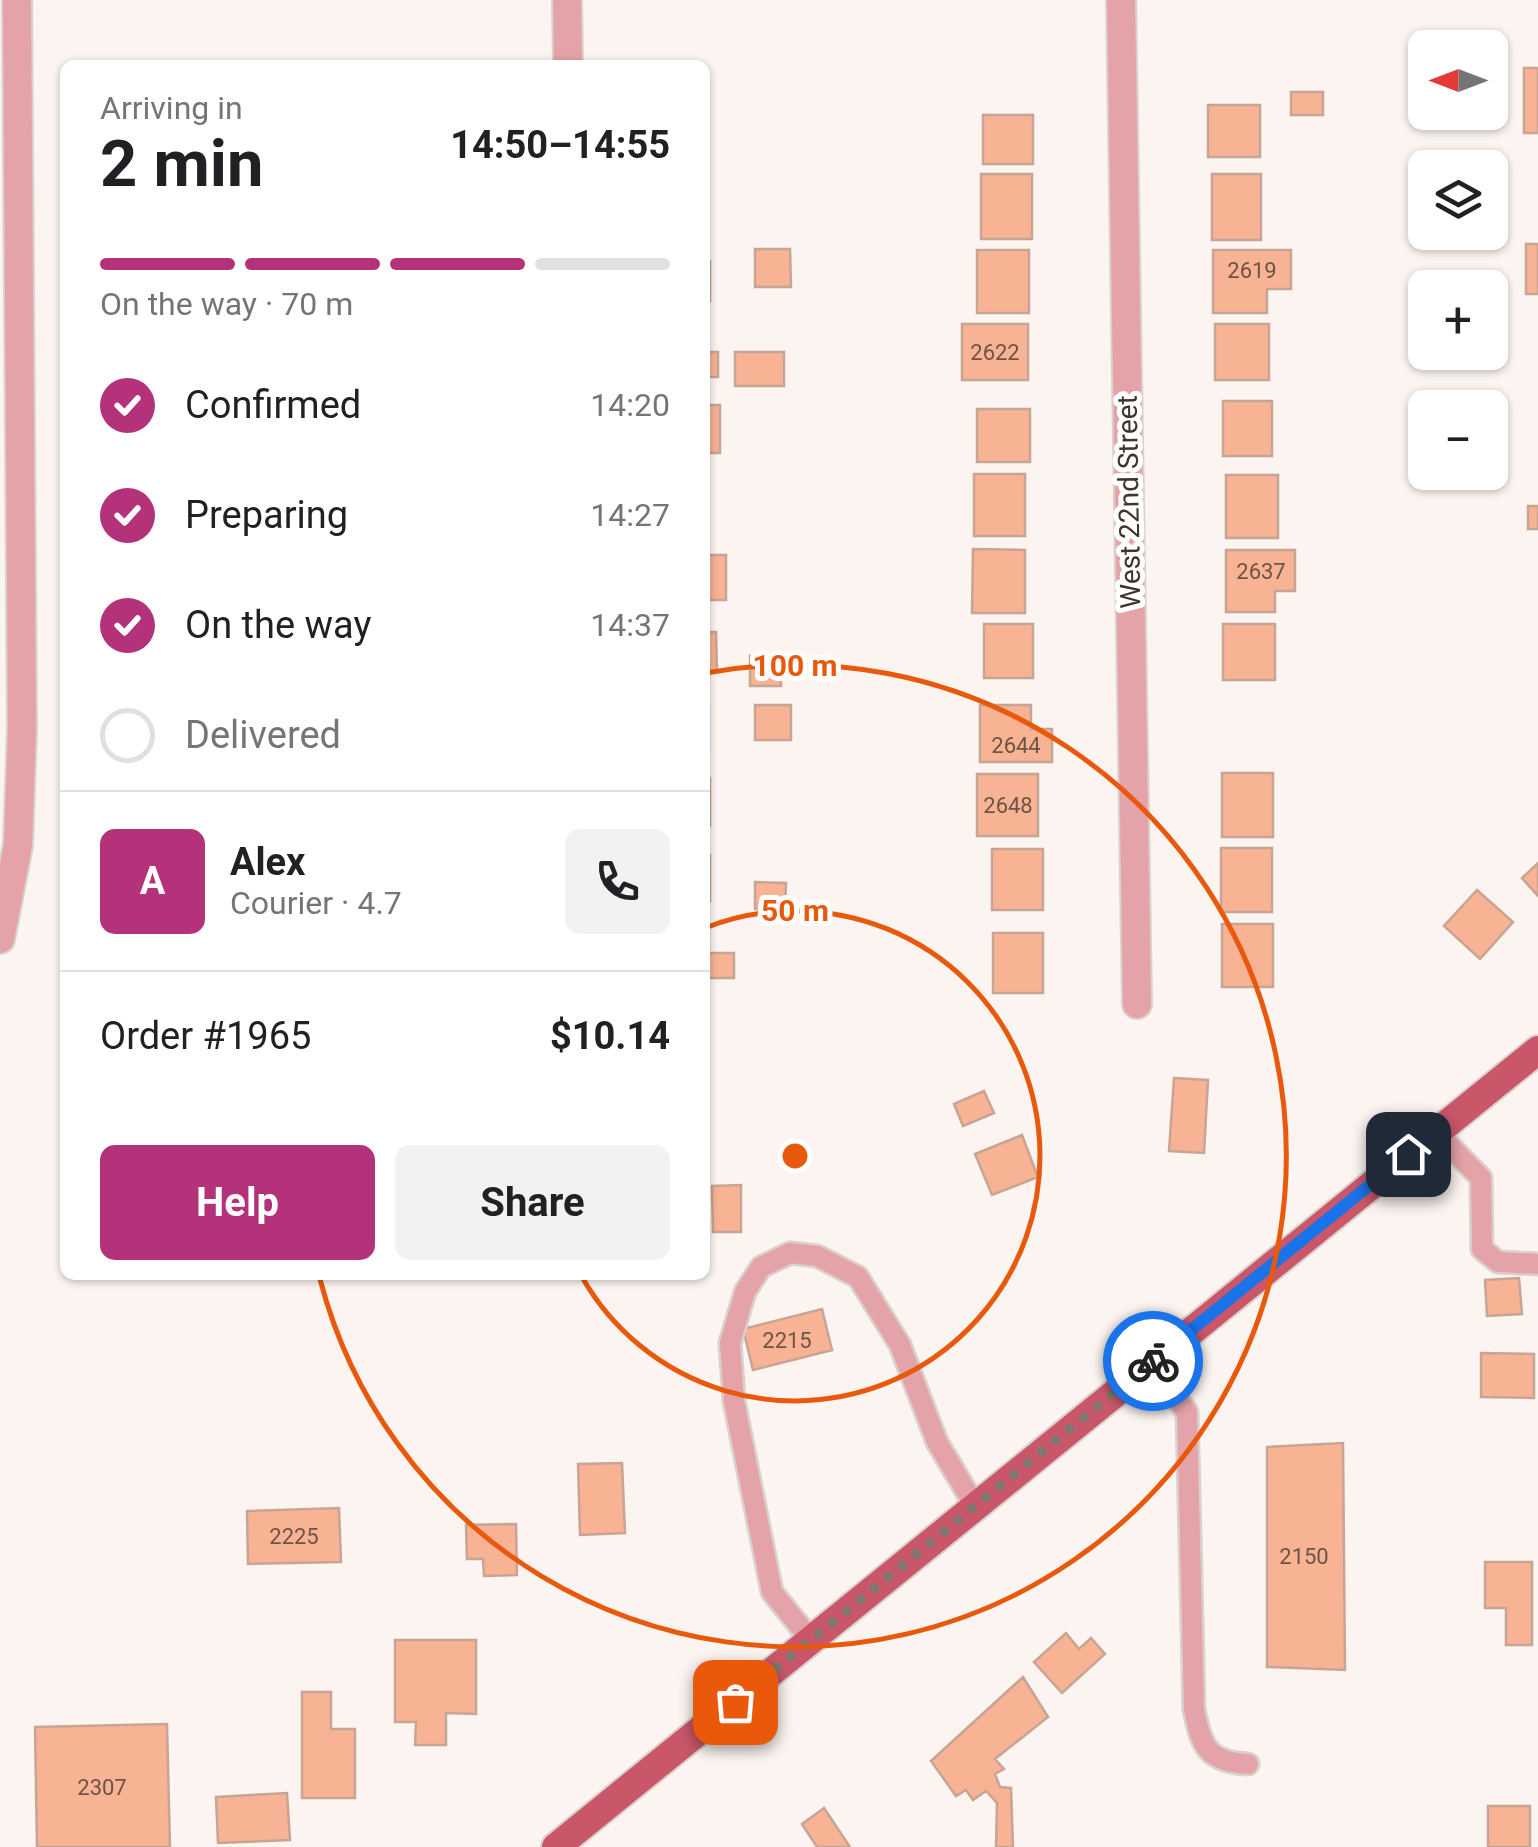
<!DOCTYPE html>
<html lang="en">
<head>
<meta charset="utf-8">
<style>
  body { margin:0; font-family:Roboto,sans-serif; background:#f2f2f2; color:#202124; height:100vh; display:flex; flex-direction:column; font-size:38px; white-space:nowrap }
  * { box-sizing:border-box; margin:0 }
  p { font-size:32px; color:#757577 }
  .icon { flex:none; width:55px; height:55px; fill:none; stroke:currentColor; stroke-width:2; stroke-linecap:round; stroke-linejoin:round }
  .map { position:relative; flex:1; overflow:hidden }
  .side { position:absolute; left:60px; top:60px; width:650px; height:1220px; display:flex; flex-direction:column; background:#fff; border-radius:15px; box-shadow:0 2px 8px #0004 }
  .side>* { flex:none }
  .needle { width:65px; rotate:270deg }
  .tools { position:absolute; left:1408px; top:30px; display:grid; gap:20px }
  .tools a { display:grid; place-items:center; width:100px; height:100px; border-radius:15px; background:#fff; box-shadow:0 2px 8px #0004; font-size:50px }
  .pin { position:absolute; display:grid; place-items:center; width:85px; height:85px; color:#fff; margin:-42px; border-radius:20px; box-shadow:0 5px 15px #0006 }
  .courier { position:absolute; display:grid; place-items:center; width:100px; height:100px; margin:-50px; border:8px solid #1a73e8; border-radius:50%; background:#fff; color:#222; box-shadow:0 2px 12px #0007 }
  .overview em { font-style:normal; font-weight:700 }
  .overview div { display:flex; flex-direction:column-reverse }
  .overview { display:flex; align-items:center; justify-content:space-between; height:170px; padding:0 40px }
  h1 { font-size:65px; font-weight:700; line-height:75px }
  .bar { display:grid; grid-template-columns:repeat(4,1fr); gap:15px 10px; align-content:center; height:120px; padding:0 40px }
  .bar i { height:12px; border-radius:8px; background:#e0e0e0 }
  .bar .current { background:#b4327a }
  .bar p { grid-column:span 4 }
  .line { display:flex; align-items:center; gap:25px; padding:0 40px; border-top:2px solid #e0e0e0 }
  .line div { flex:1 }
  .round { display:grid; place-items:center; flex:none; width:105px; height:105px; border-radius:15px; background:#f2f2f2 }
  ol { padding:0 40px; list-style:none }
  li { display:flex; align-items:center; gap:30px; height:110px }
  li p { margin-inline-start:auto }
  li .icon { padding:10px; border-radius:50%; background:#b4327a; color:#fff; stroke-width:4 }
  li:last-child { color:#757577 }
  li i { width:55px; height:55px; border:5px solid #e0e0e0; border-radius:50% }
  .button { display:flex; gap:20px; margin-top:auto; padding:20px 40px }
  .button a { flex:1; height:115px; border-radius:15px; background:#b4327a; color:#fff; font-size:40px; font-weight:700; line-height:115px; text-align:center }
  .button a+a { background:#f2f2f2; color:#202124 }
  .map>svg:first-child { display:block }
  .building { fill:#f7b394; stroke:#c8a494; stroke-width:2.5 }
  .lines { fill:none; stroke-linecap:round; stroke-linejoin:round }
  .service-casing { stroke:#dad1cd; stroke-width:25 }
  .minor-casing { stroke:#dad1cd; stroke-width:32 }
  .primary-casing { stroke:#dad1cd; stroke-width:32 }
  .service { stroke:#e4a3a9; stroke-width:20 }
  .minor { stroke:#e4a3a9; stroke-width:28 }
  .primary { stroke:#c95769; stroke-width:28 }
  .done { stroke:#827770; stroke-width:10; stroke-dasharray:0 18 }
  .route { stroke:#1a73e8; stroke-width:12 }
  .ring { fill:none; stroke:#e8590c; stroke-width:5 }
  .labels { text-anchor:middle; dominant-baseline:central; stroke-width:10; stroke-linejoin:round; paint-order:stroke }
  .number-label { font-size:22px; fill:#6e5445 }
  .street-label { font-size:28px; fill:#41342b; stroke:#fff }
  .centre { fill:#e8590c; stroke:#fff; stroke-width:5 }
  .ring-label { font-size:30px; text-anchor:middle; font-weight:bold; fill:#e8590c; stroke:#fff; stroke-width:10; stroke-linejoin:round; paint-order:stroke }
</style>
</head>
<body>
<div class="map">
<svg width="1538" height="1847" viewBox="0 0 1538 1847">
  <rect width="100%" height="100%" fill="#fbf4f0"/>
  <path class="building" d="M 1524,68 L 1538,68 L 1538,133 L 1524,133 Z
    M 1291,92 L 1323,92 L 1323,115 L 1291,115 Z
    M 1208,105 L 1260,105 L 1260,157 L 1208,157 Z
    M 983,115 L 1033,115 L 1033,164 L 983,164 Z
    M 981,174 L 1032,174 L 1032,239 L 981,239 Z
    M 1212,174 L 1261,174 L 1261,240 L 1212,240 Z
    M 1526,244 L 1538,244 L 1538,294 L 1526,294 Z
    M 755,249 L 790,249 L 791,287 L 755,287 Z
    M 977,250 L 1029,250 L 1029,313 L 977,313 Z
    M 1213,250 L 1291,250 L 1291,289 L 1267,289 L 1267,313 L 1213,313 Z
    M 705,261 L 710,261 L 710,301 L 705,301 Z
    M 962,324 L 1028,324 L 1028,380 L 962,380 Z
    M 1215,324 L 1269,324 L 1269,380 L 1215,380 Z
    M 705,333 L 706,352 L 718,352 L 718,377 L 705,377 Z
    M 735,352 L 784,352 L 784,386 L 735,386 Z
    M 1223,401 L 1272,401 L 1272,456 L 1223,456 Z
    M 705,405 L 720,405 L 720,453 L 705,453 Z
    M 977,409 L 1030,409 L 1030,462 L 977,462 Z
    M 974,474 L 1025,474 L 1025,536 L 974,536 Z
    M 1226,475 L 1278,475 L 1278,538 L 1226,538 Z
    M 1528,506 L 1538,506 L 1538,529 L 1528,529 Z
    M 973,549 L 1025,550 L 1025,613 L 972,613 Z
    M 1226,550 L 1295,550 L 1295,591 L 1275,591 L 1275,612 L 1226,612 Z
    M 705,555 L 726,555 L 726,600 L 705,600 Z
    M 984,624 L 1033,624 L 1033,678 L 984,678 Z
    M 1223,624 L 1275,624 L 1275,680 L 1223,680 Z
    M 705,632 L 716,632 L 717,672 L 705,672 Z
    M 750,656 L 781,656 L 781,686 L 750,686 Z
    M 705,705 L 709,705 L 709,751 L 705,751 Z
    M 755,705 L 791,705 L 791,740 L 755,740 Z
    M 980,705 L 1031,705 L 1031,729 L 1052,729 L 1052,762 L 980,762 Z
    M 1222,773 L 1273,773 L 1273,837 L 1222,837 Z
    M 977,774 L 1038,774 L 1038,836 L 977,836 Z
    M 705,778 L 710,778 L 710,826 L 705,826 Z
    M 1221,848 L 1272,848 L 1272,912 L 1221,912 Z
    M 992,849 L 1043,849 L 1043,910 L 992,910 Z
    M 705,855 L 710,855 L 710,901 L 705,901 Z
    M 1538,863 L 1538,896 L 1522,878 Z
    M 755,882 L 786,883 L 785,910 L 755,909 Z
    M 1477,890 L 1513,922 L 1480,959 L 1444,926 Z
    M 1222,924 L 1273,924 L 1273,987 L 1222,987 Z
    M 705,930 L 709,930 L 709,953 L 734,953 L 734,978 L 705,978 Z
    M 993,933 L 1043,933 L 1043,993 L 993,993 Z
    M 1174,1078 L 1208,1080 L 1204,1153 L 1169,1151 Z
    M 984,1091 L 994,1113 L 963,1126 L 954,1104 Z
    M 1022,1135 L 1038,1177 L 992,1195 L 975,1154 Z
    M 741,1185 L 741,1232 L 713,1232 L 712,1186 Z
    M 1519,1278 L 1522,1314 L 1487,1316 L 1485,1280 Z
    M 822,1309 L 832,1350 L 753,1370 L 743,1329 Z
    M 1481,1353 L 1534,1354 L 1534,1398 L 1481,1397 Z
    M 1343,1443 L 1345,1670 L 1267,1667 L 1267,1447 Z
    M 622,1463 L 625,1533 L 580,1535 L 578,1464 Z
    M 339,1508 L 341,1562 L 248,1564 L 247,1511 Z
    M 516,1524 L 517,1575 L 484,1576 L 483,1559 L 467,1559 L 466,1525 Z
    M 1485,1562 L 1532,1562 L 1532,1645 L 1506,1645 L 1506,1608 L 1485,1608 Z
    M 1066,1633 L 1079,1649 L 1091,1638 L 1105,1654 L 1062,1693 L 1034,1662 Z
    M 395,1640 L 476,1640 L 476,1714 L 446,1713 L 446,1745 L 415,1745 L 416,1722 L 395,1722 Z
    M 1023,1677 L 1048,1717 L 995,1759 L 1004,1769 L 995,1774 L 1000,1787 L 1011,1788 L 1013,1847 L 996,1847 L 997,1803 L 986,1791 L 973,1800 L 966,1790 L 956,1796 L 931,1761 Z
    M 302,1692 L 331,1692 L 331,1729 L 355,1729 L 355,1798 L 302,1798 Z
    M 167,1724 L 170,1847 L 37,1847 L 35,1727 Z
    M 287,1793 L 290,1840 L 218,1843 L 216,1797 Z
    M 1488,1806 L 1530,1806 L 1530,1847 L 1488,1847 Z
    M 824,1808 L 850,1847 L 817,1847 L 802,1824 Z"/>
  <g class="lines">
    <g class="service-casing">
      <path id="service" d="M 1436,1132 L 1481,1178 L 1482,1249 L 1498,1262 L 1538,1264
        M 1150,1364 L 1187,1412 L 1194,1709 C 1201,1746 1207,1762 1248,1764
        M 811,1640 L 772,1592 L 734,1401 L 730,1343 L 745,1292 L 761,1267 L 790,1253 L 817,1256 L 858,1277 L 900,1345 L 937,1442 L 975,1506"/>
    </g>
    <g class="minor-casing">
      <path id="minor" d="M 567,0 L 568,65
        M 1121,0 L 1137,1004
        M 0,939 L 18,845 L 22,728 L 17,0"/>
    </g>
    <g class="primary-casing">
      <path id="primary" d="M 556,1847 L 1538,1050"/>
    </g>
    <use href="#service" class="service"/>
    <use href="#minor" class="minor"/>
    <use href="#primary" class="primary"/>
  </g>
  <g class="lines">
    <path class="done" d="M 735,1702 L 1153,1361"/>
    <path class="route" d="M 1153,1361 L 1408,1154"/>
  </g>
  <g class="ring">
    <path d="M705 928A245 245 0 1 1 582 1277"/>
    <path d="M706 673A491 491 0 1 1 320 1279"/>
  </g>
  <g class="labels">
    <g class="number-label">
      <text x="1252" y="270">2619</text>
      <text x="995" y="352">2622</text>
      <text x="1261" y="571">2637</text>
      <text x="1016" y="745">2644</text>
      <text x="1008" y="805">2648</text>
      <text x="787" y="1340">2215</text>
      <text x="294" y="1536">2225</text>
      <text x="1304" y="1556">2150</text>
      <text x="102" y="1787">2307</text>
    </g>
    <g class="street-label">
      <text transform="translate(1129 502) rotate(-91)">West 22nd Street</text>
    </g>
  </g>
  <circle cx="795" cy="1156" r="15" class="centre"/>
  <g class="ring-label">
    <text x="795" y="676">100 m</text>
    <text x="795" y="921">50 m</text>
  </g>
</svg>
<div class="tools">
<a><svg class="needle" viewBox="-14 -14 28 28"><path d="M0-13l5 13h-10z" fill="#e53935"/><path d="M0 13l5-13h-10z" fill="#757577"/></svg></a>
<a><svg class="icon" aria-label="layers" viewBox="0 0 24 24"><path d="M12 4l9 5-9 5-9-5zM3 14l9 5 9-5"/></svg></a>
<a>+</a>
<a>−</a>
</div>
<div class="pin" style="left:735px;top:1702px;background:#ea580c"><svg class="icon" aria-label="bag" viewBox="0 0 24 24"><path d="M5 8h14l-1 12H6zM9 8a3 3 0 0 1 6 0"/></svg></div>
<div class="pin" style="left:1408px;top:1154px;background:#1f2937"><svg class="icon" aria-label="home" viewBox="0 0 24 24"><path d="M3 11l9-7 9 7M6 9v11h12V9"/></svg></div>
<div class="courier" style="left:1153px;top:1361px"><svg class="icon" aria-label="bike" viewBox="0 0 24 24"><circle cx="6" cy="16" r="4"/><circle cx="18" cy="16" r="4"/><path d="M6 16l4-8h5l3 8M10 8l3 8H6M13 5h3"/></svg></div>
<section class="side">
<div class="overview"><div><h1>2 min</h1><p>Arriving in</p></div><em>14:50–14:55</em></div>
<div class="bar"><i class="current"></i><i class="current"></i><i class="current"></i><i></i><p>On the way · 70 m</p></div>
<ol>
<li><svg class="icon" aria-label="check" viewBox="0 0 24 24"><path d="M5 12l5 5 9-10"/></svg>Confirmed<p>14:20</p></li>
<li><svg class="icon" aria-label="check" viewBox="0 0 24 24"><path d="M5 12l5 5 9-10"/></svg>Preparing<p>14:27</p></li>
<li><svg class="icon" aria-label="check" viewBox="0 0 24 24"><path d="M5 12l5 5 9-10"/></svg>On the way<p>14:37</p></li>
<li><i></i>Delivered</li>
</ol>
<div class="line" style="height:180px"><b class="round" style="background:#b4327a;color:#fff">A</b><div><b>Alex</b><p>Courier · 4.7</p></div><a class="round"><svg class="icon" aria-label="phone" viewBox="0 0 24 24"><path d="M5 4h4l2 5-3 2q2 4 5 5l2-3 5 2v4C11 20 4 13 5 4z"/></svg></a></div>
<div class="line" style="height:130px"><div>Order #1965</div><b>$10.14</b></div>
<div class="button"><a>Help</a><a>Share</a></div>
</section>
</div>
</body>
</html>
